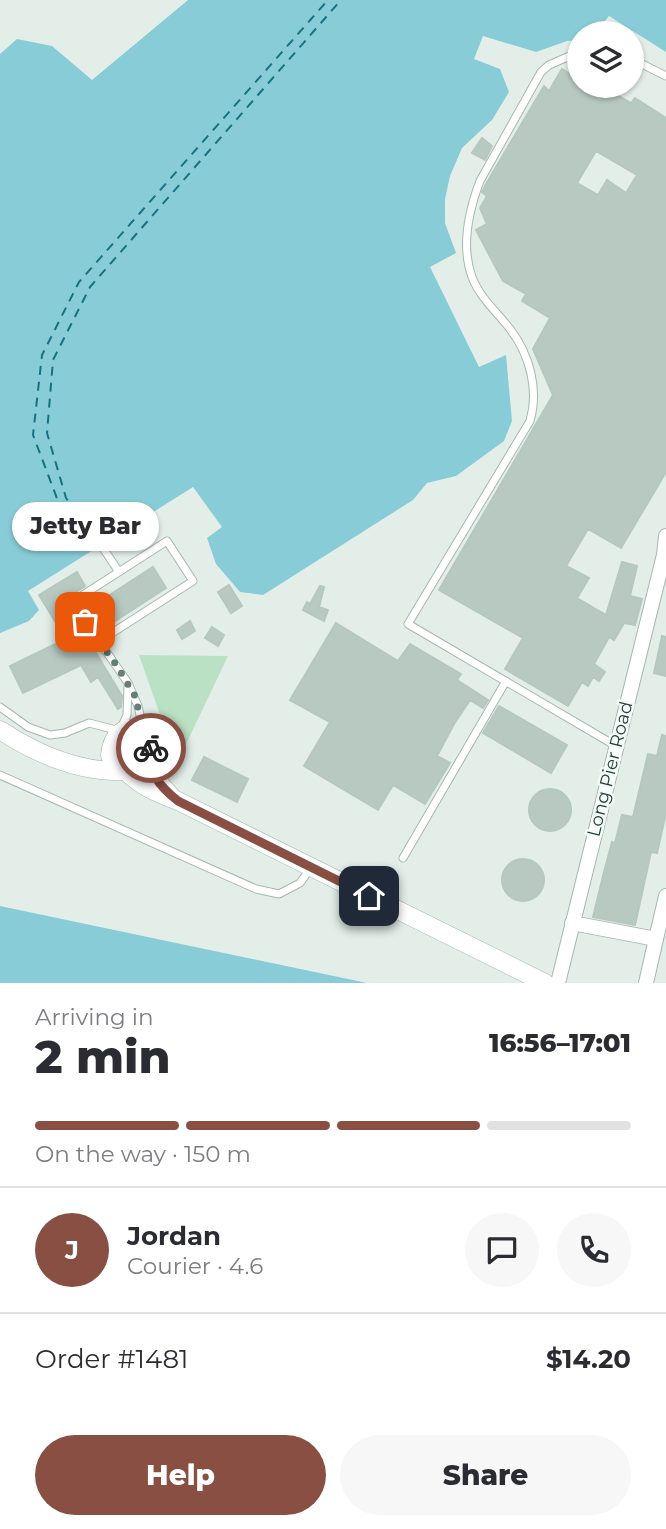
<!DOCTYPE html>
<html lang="en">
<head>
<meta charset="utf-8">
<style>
  body { margin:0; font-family:Montserrat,sans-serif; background:#f7f7f7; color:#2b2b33; height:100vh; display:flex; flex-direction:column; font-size:26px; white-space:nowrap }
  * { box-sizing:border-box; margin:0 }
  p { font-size:23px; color:#7c7c81 }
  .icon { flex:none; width:38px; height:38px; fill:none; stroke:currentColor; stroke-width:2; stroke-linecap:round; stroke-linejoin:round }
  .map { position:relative; height:983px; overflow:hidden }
  .panel { display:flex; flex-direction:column; background:#fff; flex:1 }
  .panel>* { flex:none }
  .tools { position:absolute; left:567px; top:21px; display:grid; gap:14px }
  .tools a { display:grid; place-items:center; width:77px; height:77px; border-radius:50%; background:#fff; box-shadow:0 2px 5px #0004; font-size:35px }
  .pin { position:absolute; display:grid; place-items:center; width:60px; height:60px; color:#fff; margin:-30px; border-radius:14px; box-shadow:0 4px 10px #0006 }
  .courier { position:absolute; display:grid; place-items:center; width:70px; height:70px; margin:-35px; border:5px solid #894f42; border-radius:50%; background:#fff; color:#222; box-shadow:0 2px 9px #0007 }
  .bubble { position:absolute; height:49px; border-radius:24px; background:#fff; box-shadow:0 2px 5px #0004; font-size:23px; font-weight:800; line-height:49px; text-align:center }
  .overview em { font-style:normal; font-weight:800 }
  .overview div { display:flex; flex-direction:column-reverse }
  .overview { display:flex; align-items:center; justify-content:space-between; height:119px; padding:0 35px }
  h1 { font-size:46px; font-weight:800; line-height:52px }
  .bar { display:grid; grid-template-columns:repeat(4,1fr); gap:10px 7px; align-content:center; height:84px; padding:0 35px }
  .bar i { height:9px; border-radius:5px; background:#e1e1e2 }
  .bar .current { background:#894f42 }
  .bar p { grid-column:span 4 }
  .line { display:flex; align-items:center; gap:18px; padding:0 35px; border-top:2px solid #e1e1e2 }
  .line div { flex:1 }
  .round { display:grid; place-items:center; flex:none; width:74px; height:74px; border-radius:37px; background:#f7f7f7 }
  .action { display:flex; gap:14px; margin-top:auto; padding:14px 35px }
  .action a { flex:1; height:80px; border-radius:42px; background:#894f42; color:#fff; font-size:28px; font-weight:800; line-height:80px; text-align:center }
  .action a+a { background:#f7f7f7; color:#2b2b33 }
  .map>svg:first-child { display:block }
  .green { fill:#bbe1c4 }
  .water { fill:#88ccd7 }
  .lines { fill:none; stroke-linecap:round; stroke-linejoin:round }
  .ferry { stroke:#167282; stroke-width:2; stroke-dasharray:9 7; stroke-linecap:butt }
  .building { fill:#b8c9c2; stroke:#b5c8c0; stroke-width:2; fill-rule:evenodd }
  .service-casing { stroke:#a5b7b0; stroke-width:9 }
  .minor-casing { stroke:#a5b7b0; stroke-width:16 }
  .tertiary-casing { stroke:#a5b7b0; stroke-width:19 }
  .service { stroke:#fff; stroke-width:7 }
  .minor { stroke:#fff; stroke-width:14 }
  .tertiary { stroke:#fff; stroke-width:18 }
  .done { stroke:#657e76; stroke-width:7; stroke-dasharray:0 12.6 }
  .route { stroke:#894f42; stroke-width:9 }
  .labels { text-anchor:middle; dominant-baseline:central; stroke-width:5; stroke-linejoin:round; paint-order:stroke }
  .street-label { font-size:18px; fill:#214138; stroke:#f4faf7 }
</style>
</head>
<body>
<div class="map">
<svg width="666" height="983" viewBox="0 0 666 983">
  <rect width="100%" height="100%" fill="#e3eee9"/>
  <path class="green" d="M 139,655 L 228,656 L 177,763 Z"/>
  <path class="water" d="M 188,0 L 666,0 L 666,52 L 609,16 L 595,33 L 579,33 L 579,40 L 567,41 L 536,52 L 483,36 L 474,59 L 500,69 L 509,92 L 492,120 L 462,148 L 450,176 L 445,199 L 445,223 L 456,253 L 430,267 L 479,367 L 506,355 L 512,421 L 504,441 L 456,476 L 427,483 L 413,500 L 263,595 L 240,592 L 216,564 L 207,538 L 222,527 L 193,487 L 28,591 L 39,610 L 29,621 L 0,633 L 0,54 L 17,39 L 52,46 L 92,80 Z
    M 0,906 L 367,983 L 0,983 Z"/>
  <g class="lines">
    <path class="ferry" d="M 96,539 L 66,498 L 47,433 L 53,360 L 90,287 L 341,0
      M 100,545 L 58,501 L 33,435 L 42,355 L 79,282 L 328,0"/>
  </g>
  <path class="building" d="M 562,69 L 579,80 L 579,86 L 602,86 L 631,103 L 635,98 L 666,118 L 666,472 L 621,548 L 588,529 L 566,566 L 589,578 L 577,598 L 606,615 L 622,562 L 637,566 L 630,596 L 642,599 L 635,625 L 624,623 L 614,640 L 609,637 L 594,664 L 605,672 L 599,681 L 593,677 L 588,686 L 582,682 L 568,706 L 505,669 L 523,638 L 439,590 L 553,395 L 533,349 L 550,318 L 522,301 L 526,294 L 503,281 L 476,230 L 487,224 L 480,208 L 487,196 L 482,192 L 486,184 L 544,86 L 549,91 ZM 596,151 L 637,175 L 626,193 L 607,180 L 598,195 L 577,183 Z
    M 482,138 L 492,146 L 485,160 L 472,153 Z
    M 153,567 L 166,588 L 115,621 L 102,600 Z
    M 77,572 L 85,586 L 64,600 L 122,696 L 121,707 L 118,709 L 98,677 L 91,682 L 81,665 L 23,693 L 10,666 L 66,639 L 39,595 Z
    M 229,585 L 242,606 L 231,613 L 218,592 Z
    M 320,586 L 324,587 L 319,607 L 328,610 L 324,621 L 303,610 L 307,602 L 310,604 Z
    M 190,621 L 195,631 L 182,639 L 177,630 Z
    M 336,623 L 398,661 L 410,644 L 461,674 L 457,680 L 488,700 L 483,708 L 470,700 L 454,724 L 437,756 L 450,763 L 425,804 L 393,785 L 378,810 L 304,766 L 330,722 L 290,700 Z
    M 212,627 L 224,635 L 218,646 L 205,638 Z
    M 662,636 L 666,637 L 666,676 L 654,673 Z
    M 499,706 L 567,745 L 551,773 L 483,733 Z
    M 662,735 L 666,736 L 666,813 L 657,853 L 651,852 L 635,925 L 593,917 L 604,872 L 612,842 L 615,843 L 622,815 L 633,817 L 648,754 L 657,756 Z
    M 204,757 L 248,779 L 237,802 L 192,780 Z
    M529 810a21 21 0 1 1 42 0a21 21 0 1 1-42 0Z
    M502 880a21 21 0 1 1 42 0a21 21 0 1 1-42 0Z"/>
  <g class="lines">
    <g class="service-casing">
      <path id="service" d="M 579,52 L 549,65 L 541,72 L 480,181 C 469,210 461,247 472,277 C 480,298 497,312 510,329 C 530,355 539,390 530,421 L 408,624 L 616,746
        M 632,59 L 666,76
        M 101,545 L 119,572
        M 98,642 L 193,581 L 167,541 L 72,602 L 128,683 L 138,706 L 143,728
        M 0,707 L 28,727 L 50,735 L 65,733 L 89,723 L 120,731 L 127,715 L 128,687
        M 0,775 L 256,889 L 279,894 L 300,883 L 310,869
        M 403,858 L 506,681"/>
    </g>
    <g class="minor-casing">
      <path id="minor" d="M 572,923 L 656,939 L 666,896
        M 558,983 L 664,555 L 666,536
        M 646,983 L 656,939"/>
    </g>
    <g class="tertiary-casing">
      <path id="tertiary" d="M 0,730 C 38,755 81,773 126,771 C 141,787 158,793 178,801 L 545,983
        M 149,758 C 136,774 118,775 110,755 C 112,735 124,723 144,732 L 151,744 L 151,766 L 160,784 L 172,797"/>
    </g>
    <use href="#service" class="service"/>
    <use href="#minor" class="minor"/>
    <use href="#tertiary" class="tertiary"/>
  </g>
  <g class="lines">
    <path class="done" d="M 85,622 L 117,666 L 135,696 L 144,732 L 148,737 L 151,748"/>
    <path class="route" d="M 151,748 C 148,773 159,786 178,801 L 369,896"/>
  </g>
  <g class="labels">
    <g class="street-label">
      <text transform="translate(610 769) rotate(-76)">Long Pier Road</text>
    </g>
  </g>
</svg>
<div class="tools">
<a><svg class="icon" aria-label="layers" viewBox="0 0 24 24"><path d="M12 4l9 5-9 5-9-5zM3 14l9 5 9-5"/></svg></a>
</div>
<div class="pin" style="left:85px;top:622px;background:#ea580c"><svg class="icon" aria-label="bag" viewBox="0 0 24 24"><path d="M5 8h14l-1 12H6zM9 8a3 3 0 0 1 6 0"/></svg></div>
<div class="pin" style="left:369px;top:896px;background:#1f2937"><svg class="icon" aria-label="home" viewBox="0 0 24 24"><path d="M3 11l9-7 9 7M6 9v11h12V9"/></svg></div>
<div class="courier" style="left:151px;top:748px"><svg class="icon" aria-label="bike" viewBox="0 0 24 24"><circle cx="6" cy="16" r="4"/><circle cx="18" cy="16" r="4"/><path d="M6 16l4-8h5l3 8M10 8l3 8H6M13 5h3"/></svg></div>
<div class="bubble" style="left:12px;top:502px;width:147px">Jetty Bar</div>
</div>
<section class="panel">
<div class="overview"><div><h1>2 min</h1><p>Arriving in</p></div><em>16:56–17:01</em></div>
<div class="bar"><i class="current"></i><i class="current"></i><i class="current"></i><i></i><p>On the way · 150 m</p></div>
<div class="line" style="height:126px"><b class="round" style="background:#894f42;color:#fff">J</b><div><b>Jordan</b><p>Courier · 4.6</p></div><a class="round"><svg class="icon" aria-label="chat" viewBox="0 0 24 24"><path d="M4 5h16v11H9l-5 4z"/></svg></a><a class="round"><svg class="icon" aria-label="phone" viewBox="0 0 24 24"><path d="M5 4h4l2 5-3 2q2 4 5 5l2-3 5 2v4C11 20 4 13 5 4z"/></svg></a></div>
<div class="line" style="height:91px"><div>Order #1481</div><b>$14.20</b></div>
<div class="action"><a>Help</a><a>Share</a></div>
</section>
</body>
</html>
